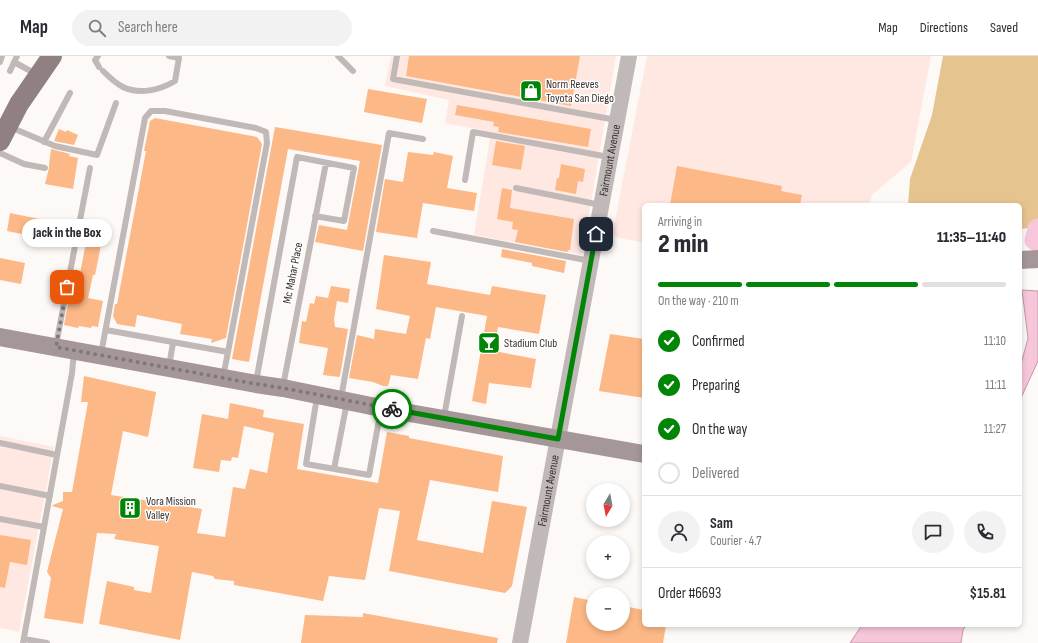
<!DOCTYPE html>
<html lang="en">
<head>
<meta charset="utf-8">
<style>
  body { margin:0; font-family:"Sofia Sans Condensed",sans-serif; background:#f2f2f3; color:#2b2b33; height:100vh; display:flex; flex-direction:column; font-size:15px; white-space:nowrap }
  * { box-sizing:border-box; margin:0 }
  p { font-size:13px; color:#7c7c81 }
  .icon { flex:none; width:22px; height:22px; fill:none; stroke:currentColor; stroke-width:2; stroke-linecap:round; stroke-linejoin:round }
  .map { position:relative; flex:1; overflow:hidden }
  .panel { position:absolute; left:642px; top:147px; width:380px; height:424px; display:flex; flex-direction:column; background:#fff; border-radius:6px; box-shadow:0 2px 6px #0003 }
  .panel>* { flex:none }
  .needle { width:26px; rotate:190deg }
  .controls { position:absolute; left:586px; top:427px; display:grid; gap:8px }
  .controls a { display:grid; place-items:center; width:44px; height:44px; border-radius:50%; background:#fff; box-shadow:0 2px 6px #0003; font-size:20px }
  .pin { position:absolute; display:grid; place-items:center; width:34px; height:34px; color:#fff; margin:-17px; border-radius:8px; box-shadow:0 2px 6px #0006 }
  .courier { position:absolute; display:grid; place-items:center; width:40px; height:40px; margin:-20px; border:3px solid #008506; border-radius:50%; background:#fff; color:#222; box-shadow:0 1px 5px #0007 }
  .bubble { position:absolute; height:28px; border-radius:14px; background:#fff; box-shadow:0 2px 6px #0003; font-size:13px; font-weight:800; line-height:28px; text-align:center }
  .summary em { font-style:normal; font-weight:800 }
  .summary div { display:flex; flex-direction:column-reverse }
  .summary { display:flex; align-items:center; justify-content:space-between; height:68px; padding:0 16px }
  h1 { font-size:26px; font-weight:800; line-height:30px }
  .bar { display:grid; grid-template-columns:repeat(4,1fr); gap:6px 4px; align-content:center; height:48px; padding:0 16px }
  .bar i { height:5px; border-radius:3px; background:#e1e1e2 }
  .bar .active { background:#008506 }
  .bar p { grid-column:span 4 }
  .line { display:flex; align-items:center; gap:10px; padding:0 16px; border-top:1px solid #e1e1e2 }
  .line div { flex:1 }
  .round { display:grid; place-items:center; flex:none; width:42px; height:42px; border-radius:21px; background:#f2f2f3 }
  ol { padding:0 16px; list-style:none }
  li { display:flex; align-items:center; gap:12px; height:44px }
  li p { margin-inline-start:auto }
  li .icon { padding:4px; border-radius:50%; background:#008506; color:#fff; stroke-width:4 }
  li:last-child { color:#7c7c81 }
  li i { width:22px; height:22px; border:2px solid #e1e1e2; border-radius:50% }
  header { display:flex; align-items:center; gap:24px; box-sizing:border-box; height:56px; padding:0 20px; background:#fff; border-bottom:1px solid #e1e1e2 }
  header strong { font-size:19px }
  nav { display:flex; gap:22px; margin-inline-start:auto; font-size:14px }
  .search { width:280px; height:36px; background:#f2f2f3; display:flex; align-items:center; gap:10px; box-sizing:border-box; padding:0 14px; border-radius:22px; color:#7c7c81; font-size:15px }
  .map>svg:first-child { display:block }
  .built { fill:#ffe8e1 }
  .green { fill:#e6c48f }
  .water { fill:#f8c6db; stroke:#bf9aa8 }
  .lines { fill:none; stroke-linecap:round; stroke-linejoin:round }
  .river { stroke:#f8c6db; stroke-width:21 }
  .building { fill:#fcb886 }
  .service { stroke:#c1b8b8; stroke-width:6 }
  .tertiary { stroke:#c1b8b8; stroke-width:16 }
  .secondary { stroke:#a59798; stroke-width:18 }
  .primary { stroke:#918081; stroke-width:20 }
  .done { stroke:#7e7876; stroke-width:4; stroke-dasharray:0 7.2 }
  .route { stroke:#008506; stroke-width:5 }
  .labels { text-anchor:middle; dominant-baseline:central; stroke-width:3; stroke-linejoin:round; paint-order:stroke }
  .poi-label { font-size:12px; fill:#3a3230; stroke:#fff; text-anchor:start }
  .street-label { font-size:12px; fill:#3a3230; stroke:#fff }
</style>
</head>
<body>
<header>
<strong>Map</strong>
<div class="search"><svg class="icon" aria-label="search" viewBox="0 0 24 24"><circle cx="10" cy="10" r="6"/><path d="M15 15l6 6"/></svg>Search here</div>
<nav><a>Map</a><a>Directions</a><a>Saved</a></nav>
</header>
<div class="map">
<svg width="1038" height="587" viewBox="0 0 1038 587">
  <rect width="100%" height="100%" fill="#fdf9f7"/>
  <path class="built" d="M 391,0 L 616,0 L 582,199 L 474,179 L 491,76 L 445,67 L 449,44 L 385,30 Z
    M 647,0 L 931,0 L 911,106 L 872,139 L 869,149 L 644,149 L 644,187 L 612,180 Z
    M 0,380 L 54,391 L 19,576 L 0,572 Z"/>
  <path class="green" d="M 943,0 L 1038,0 L 1038,171 L 1020,173 L 1020,149 L 908,149 L 910,123 L 932,59 Z"/>
  <path class="water" d="M 1022,234 L 1038,235 L 1038,305 L 1021,342 L 1020,349 L 1020,312 L 1028,282 Z
    M 862,569 L 966,569 L 963,574 L 961,587 L 850,587 Z"/>
  <g class="lines">
    <path class="river" d="M 1035,184 L 1038,173"/>
  </g>
  <path class="building" d="M 409,0 L 580,0 L 571,50 L 406,20 Z
    M 368,33 L 427,43 L 422,67 L 364,56 Z
    M 457,49 L 591,73 L 588,91 L 498,76 L 499,71 L 493,70 L 494,66 L 455,59 Z
    M 155,62 L 257,81 L 262,88 L 226,282 L 211,287 L 212,283 L 180,278 L 182,268 L 137,259 L 135,271 L 117,268 L 113,260 L 115,248 L 117,248 L 146,95 L 144,95 L 150,65 Z
    M 275,71 L 382,89 L 363,195 L 315,186 L 319,169 L 347,174 L 360,105 L 288,93 L 249,306 L 232,303 Z
    M 59,73 L 66,76 L 67,74 L 78,79 L 74,89 L 54,85 Z
    M 496,85 L 525,90 L 521,114 L 492,109 Z
    M 51,93 L 70,98 L 69,100 L 78,102 L 73,133 L 45,128 L 49,112 L 49,109 Z
    M 408,96 L 433,99 L 434,96 L 453,100 L 447,132 L 477,137 L 474,155 L 423,147 L 417,182 L 376,176 L 385,123 L 403,126 Z
    M 561,108 L 585,113 L 583,126 L 578,125 L 576,138 L 555,134 L 557,122 L 559,122 Z
    M 677,110 L 782,130 L 781,135 L 802,139 L 800,149 L 670,149 Z
    M 502,132 L 512,134 L 510,152 L 574,163 L 570,194 L 568,194 L 567,196 L 515,186 L 518,174 L 512,173 L 513,166 L 497,163 Z
    M 10,157 L 64,168 L 61,186 L 7,175 Z
    M 90,166 L 105,169 L 95,219 L 93,219 L 88,242 L 103,245 L 98,271 L 92,270 L 91,272 L 79,270 L 78,272 L 64,269 L 70,237 L 76,238 Z
    M 502,193 L 566,205 L 564,217 L 532,210 L 532,207 L 501,201 Z
    M 384,199 L 431,206 L 427,228 L 490,239 L 492,230 L 546,239 L 539,278 L 498,271 L 494,295 L 536,303 L 531,332 L 489,327 L 486,348 L 472,345 L 487,260 L 436,251 L 430,283 L 426,282 L 418,323 L 391,319 L 388,330 L 383,330 L 373,326 L 349,322 L 357,279 L 374,283 L 375,273 L 406,278 L 410,260 L 376,253 Z
    M 0,202 L 25,207 L 21,228 L 0,224 Z
    M 331,230 L 350,233 L 348,247 L 337,245 L 334,263 L 335,271 L 348,273 L 340,320 L 339,321 L 323,319 L 328,292 L 299,287 L 302,265 L 306,266 L 310,247 L 314,248 L 316,240 L 328,242 Z
    M 610,278 L 644,283 L 644,342 L 599,335 Z
    M 84,320 L 156,336 L 148,381 L 123,375 L 111,439 L 202,453 L 197,477 L 225,481 L 233,431 L 245,433 L 250,413 L 267,417 L 274,377 L 244,370 L 238,402 L 232,401 L 231,405 L 221,404 L 219,416 L 193,412 L 202,358 L 228,363 L 230,347 L 264,354 L 263,361 L 304,368 L 297,413 L 378,427 L 387,376 L 409,380 L 409,382 L 503,400 L 498,436 L 430,424 L 417,484 L 483,497 L 492,445 L 527,451 L 512,530 L 505,537 L 389,515 L 400,455 L 379,452 L 365,524 L 329,520 L 323,545 L 234,529 L 234,525 L 215,523 L 213,520 L 192,516 L 180,584 L 99,568 L 107,525 L 134,531 L 134,534 L 151,537 L 159,490 L 114,483 L 116,478 L 97,477 L 83,568 L 44,562 L 51,522 L 47,516 L 63,453 L 52,450 L 53,449 L 63,445 L 63,436 L 72,436 L 88,346 L 81,346 Z
    M 0,479 L 31,484 L 27,509 L 10,506 L 5,532 L 0,531 Z
    M 574,541 L 593,545 L 593,568 L 623,568 L 623,550 L 644,554 L 644,569 L 666,569 L 663,587 L 566,587 Z
    M 363,557 L 498,582 L 497,587 L 301,587 L 305,559 L 363,561 Z"/>
  <g class="lines">
    <path class="service" d="M 98,0 L 95,4 L 99,11
      M 338,0 L 353,15
      M 397,0 L 393,23 L 616,64
      M 0,6 L 2,0
      M 14,6 L 36,18
      M 10,15 L 17,0
      M 103,15 C 109,21 115,27 123,31 C 140,39 160,34 175,25 L 179,2 L 169,0
      M 10,71 L 55,90 L 97,99 L 116,47
      M 44,86 L 70,37
      M 0,97 L 24,108 L 45,112
      M 465,124 L 473,76 L 609,101
      M 516,132 L 601,149
      M 433,175 L 591,205
      M 56,289 L 90,112
      M 101,298 L 145,62 L 151,55 L 165,55 L 256,72 L 266,76 L 267,87 L 228,296 L 106,274
      M 169,310 L 173,287
      M 223,321 L 228,296
      M 256,326 L 297,101 L 354,112 L 344,165 L 315,160
      M 283,330 L 326,107
      M 317,341 L 306,408 L 369,419 L 381,353
      M 341,342 L 389,77 L 423,83
      M 444,361 L 462,260
      M 0,387 L 57,399
      M 334,413 L 347,346
      M 0,430 L 50,440
      M 0,463 L 44,471
      M 24,583 L 47,587
      M 23,587 L 72,317 L 74,296"/>
    <path class="tertiary" id="s1" d="M 520,587 L 629,0"/>
    <path class="secondary" d="M 1020,204 L 1038,203
      M 0,281 L 256,328 L 283,332 L 381,352 L 644,398"/>
    <path class="primary" d="M 0,85 L 19,48 L 52,0"/>
  </g>
  <g class="lines">
    <path class="done" d="M 67,231 L 56,291 L 256,328 L 283,332 L 392,353"/>
    <path class="route" d="M 392,353 L 558,383 L 596,178"/>
  </g>
  <defs>
    <g id="shop-square" transform="scale(1.15)"><rect x="-9" y="-9" width="18" height="18" rx="4" fill="#008506" stroke="#fff"/><path d="M-5-2.5h2.3a2.7 3.5 0 0 1 5.4 0H5L5.5 6h-11ZM-1.5-2.5h3a1.5 2.3 0 0 0-3 0Z" fill="#fff"/></g>
    <g id="bar-square" transform="scale(1.15)"><rect x="-9" y="-9" width="18" height="18" rx="4" fill="#008506" stroke="#fff"/><path d="M-6-5H6L.8 .8V4.5H3.5V6h-7V4.5H-.8V.8Z" fill="#fff"/></g>
    <g id="building-square" transform="scale(1.15)"><rect x="-9" y="-9" width="18" height="18" rx="4" fill="#008506" stroke="#fff"/><path d="M-4-6H4V6H1V3H-1V6H-4ZM-2.5-4.3h1.7v1.8h-1.7ZM.8-4.3h1.7v1.8H.8ZM-2.5-1h1.7V.8h-1.7ZM.8-1h1.7V.8H.8Z" fill="#fff"/></g>
  </defs>
  <g fill-rule="evenodd">
    <use href="#shop-square" x="531" y="35"/>
    <use href="#bar-square" x="489" y="287"/>
    <use href="#building-square" x="130" y="452"/>
  </g>
  <g class="labels">
    <g class="poi-label">
      <text x="546" y="28">Norm Reeves<tspan x="546" dy="14">Toyota San Diego</tspan></text>
      <text x="504" y="287">Stadium Club</text>
      <text x="146" y="445">Vora Mission<tspan x="146" dy="14">Valley</tspan></text>
    </g>
    <g class="street-label">
      <text stroke="none"><textPath href="#s1" startOffset="491">Fairmount Avenue</textPath></text>
      <text transform="translate(293 217) rotate(-79)">Mc Mahar Place</text>
      <text stroke="none"><textPath href="#s1" startOffset="155">Fairmount Avenue</textPath></text>
    </g>
  </g>
</svg>
<div class="controls">
<a><svg class="needle" viewBox="-14 -14 28 28"><path d="M0-13l5 13h-10z" fill="#e53935"/><path d="M0 13l5-13h-10z" fill="#7c7c81"/></svg></a>
<a>+</a>
<a>−</a>
</div>
<div class="pin" style="left:67px;top:231px;background:#ea580c"><svg class="icon" aria-label="bag" viewBox="0 0 24 24"><path d="M5 8h14l-1 12H6zM9 8a3 3 0 0 1 6 0"/></svg></div>
<div class="pin" style="left:596px;top:178px;background:#1f2937"><svg class="icon" aria-label="home" viewBox="0 0 24 24"><path d="M3 11l9-7 9 7M6 9v11h12V9"/></svg></div>
<div class="courier" style="left:392px;top:353px"><svg class="icon" aria-label="bike" viewBox="0 0 24 24"><circle cx="6" cy="16" r="4"/><circle cx="18" cy="16" r="4"/><path d="M6 16l4-8h5l3 8M10 8l3 8H6M13 5h3"/></svg></div>
<div class="bubble" style="left:22px;top:163px;width:90px">Jack in the Box</div>
<section class="panel">
<div class="summary"><div><h1>2 min</h1><p>Arriving in</p></div><em>11:35–11:40</em></div>
<div class="bar"><i class="active"></i><i class="active"></i><i class="active"></i><i></i><p>On the way · 210 m</p></div>
<ol>
<li><svg class="icon" aria-label="check" viewBox="0 0 24 24"><path d="M5 12l5 5 9-10"/></svg>Confirmed<p>11:10</p></li>
<li><svg class="icon" aria-label="check" viewBox="0 0 24 24"><path d="M5 12l5 5 9-10"/></svg>Preparing<p>11:11</p></li>
<li><svg class="icon" aria-label="check" viewBox="0 0 24 24"><path d="M5 12l5 5 9-10"/></svg>On the way<p>11:27</p></li>
<li><i></i>Delivered</li>
</ol>
<div class="line" style="height:72px"><a class="round"><svg class="icon" aria-label="person" viewBox="0 0 24 24"><circle cx="12" cy="8" r="4"/><path d="M4 21q1-7 8-7t8 7"/></svg></a><div><b>Sam</b><p>Courier · 4.7</p></div><a class="round"><svg class="icon" aria-label="chat" viewBox="0 0 24 24"><path d="M4 5h16v11H9l-5 4z"/></svg></a><a class="round"><svg class="icon" aria-label="phone" viewBox="0 0 24 24"><path d="M5 4h4l2 5-3 2q2 4 5 5l2-3 5 2v4C11 20 4 13 5 4z"/></svg></a></div>
<div class="line" style="height:52px"><div>Order #6693</div><b>$15.81</b></div>
</section>
</div>
</body>
</html>
